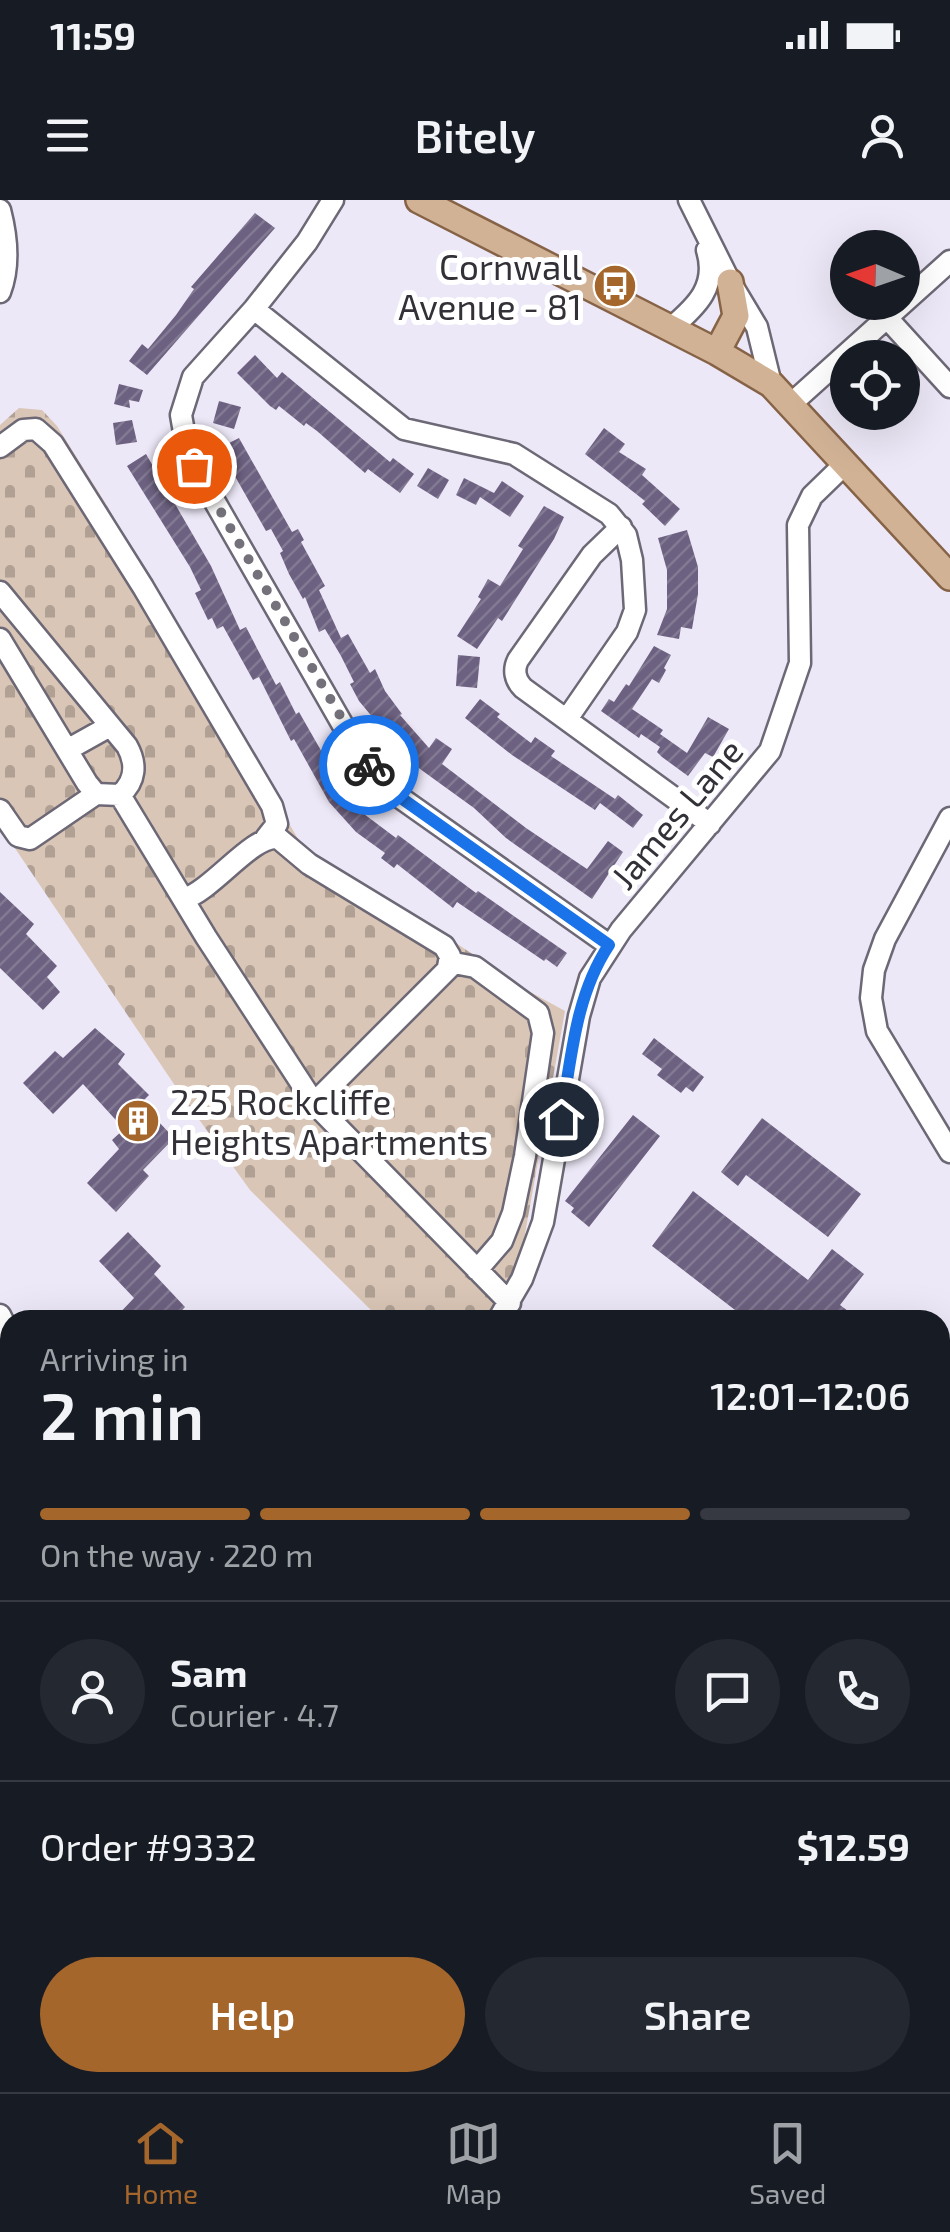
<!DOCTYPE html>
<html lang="en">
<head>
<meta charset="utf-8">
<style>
  body { margin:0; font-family:"Exo 2",sans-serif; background:#242831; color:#f1f3f6; height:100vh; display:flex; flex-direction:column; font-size:38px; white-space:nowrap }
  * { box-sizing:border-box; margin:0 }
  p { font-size:32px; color:#9ea1a6 }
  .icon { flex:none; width:55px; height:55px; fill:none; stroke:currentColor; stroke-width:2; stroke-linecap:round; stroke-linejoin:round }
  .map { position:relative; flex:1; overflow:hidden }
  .panel { position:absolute; left:0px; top:1110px; width:950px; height:782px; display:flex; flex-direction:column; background:#171b24; border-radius:30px 30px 0 0; box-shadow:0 10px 40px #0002 }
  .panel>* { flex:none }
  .needle { width:65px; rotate:272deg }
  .buttons { position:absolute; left:830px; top:30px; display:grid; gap:20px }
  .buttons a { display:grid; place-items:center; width:90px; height:90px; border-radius:50%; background:#171b24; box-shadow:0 10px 40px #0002; font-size:50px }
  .pin { position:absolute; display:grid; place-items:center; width:85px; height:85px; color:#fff; margin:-42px; border:5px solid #fff; border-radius:50%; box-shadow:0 2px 10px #0007 }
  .courier { position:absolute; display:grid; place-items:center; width:100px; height:100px; margin:-50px; border:8px solid #1a73e8; border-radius:50%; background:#fff; color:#222; box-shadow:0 2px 12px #0007 }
  .head em { font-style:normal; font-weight:600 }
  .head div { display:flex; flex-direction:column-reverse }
  .head { display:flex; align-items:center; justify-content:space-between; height:170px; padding:0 40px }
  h1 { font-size:65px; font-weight:600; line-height:75px }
  .bar { display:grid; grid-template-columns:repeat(4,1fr); gap:15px 10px; align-content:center; height:120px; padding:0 40px }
  .bar i { height:12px; border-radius:8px; background:#363941 }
  .bar .selected { background:#a4662b }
  .bar p { grid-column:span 4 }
  .line { display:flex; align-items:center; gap:25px; padding:0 40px; border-top:2px solid #363941 }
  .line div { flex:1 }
  .round { display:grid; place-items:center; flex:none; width:105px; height:105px; border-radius:52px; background:#242831 }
  .cta { display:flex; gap:20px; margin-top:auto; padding:20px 40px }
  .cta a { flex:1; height:115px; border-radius:60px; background:#a4662b; color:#fff; font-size:40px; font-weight:600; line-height:115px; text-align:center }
  .cta a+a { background:#242831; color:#f1f3f6 }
  .status { display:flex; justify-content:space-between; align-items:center; height:70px; padding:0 50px; background:#171b24; direction:ltr }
  .status svg { height:28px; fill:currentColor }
  header { display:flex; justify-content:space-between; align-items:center; height:130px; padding:0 40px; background:#171b24; font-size:45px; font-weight:600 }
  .tab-bar { display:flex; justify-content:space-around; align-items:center; height:140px; border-top:2px solid #363941; background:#171b24; font-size:28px; color:#9ea1a6 }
  .tab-bar a { display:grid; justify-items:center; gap:5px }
  .tab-bar .selected { color:#a4662b }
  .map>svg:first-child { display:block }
  .cemetery { fill:url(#cemetery-stones) }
  .building { fill:url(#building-hatch) }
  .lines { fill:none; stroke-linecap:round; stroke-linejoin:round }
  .minor-casing { stroke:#6d6875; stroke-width:25 }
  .major-casing { stroke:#866347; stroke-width:30 }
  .path { stroke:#b2aeba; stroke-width:2.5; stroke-dasharray:5 8; stroke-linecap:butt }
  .minor { stroke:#fff; stroke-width:20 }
  .major { stroke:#d1b295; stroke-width:25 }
  .done { stroke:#74717a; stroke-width:10; stroke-dasharray:0 18 }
  .route { stroke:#1a73e8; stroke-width:12 }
  .labels { text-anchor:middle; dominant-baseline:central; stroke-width:10; stroke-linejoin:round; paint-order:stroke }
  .poi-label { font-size:35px; fill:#333137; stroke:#fff; text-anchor:end }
  .street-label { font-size:35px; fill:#333137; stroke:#fff }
</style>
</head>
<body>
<div class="status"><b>11:59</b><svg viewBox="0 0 49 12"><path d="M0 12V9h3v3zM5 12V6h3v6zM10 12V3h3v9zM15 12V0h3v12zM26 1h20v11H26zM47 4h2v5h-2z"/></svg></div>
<header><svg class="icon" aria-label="menu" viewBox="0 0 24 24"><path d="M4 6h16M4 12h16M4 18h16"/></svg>Bitely<svg class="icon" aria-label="person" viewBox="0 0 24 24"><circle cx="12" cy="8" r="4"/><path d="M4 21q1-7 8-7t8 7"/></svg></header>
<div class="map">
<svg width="950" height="1892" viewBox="0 0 950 1892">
  <defs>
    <pattern id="cemetery-stones" width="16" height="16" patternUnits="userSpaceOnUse" patternTransform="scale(2.5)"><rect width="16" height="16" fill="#dac6b6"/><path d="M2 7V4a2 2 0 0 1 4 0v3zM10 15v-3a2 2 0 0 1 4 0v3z" fill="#b1a195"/></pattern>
    <pattern id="building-hatch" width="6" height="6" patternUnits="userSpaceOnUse" patternTransform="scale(2.5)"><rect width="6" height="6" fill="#6d6181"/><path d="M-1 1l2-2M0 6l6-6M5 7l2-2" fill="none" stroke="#827992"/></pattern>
  </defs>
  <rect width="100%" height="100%" fill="#ede8f7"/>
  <path class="cemetery" d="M 19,208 L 42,210 L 57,226 L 106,304 L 306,653 L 429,725 L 523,788 L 565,811 L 523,1045 L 512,1079 L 486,1120 L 381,1120 L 250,990 L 182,896 L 0,626 L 0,225 Z"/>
  <path class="building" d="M 255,13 L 275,28 L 147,175 L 129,161 L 142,144 L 148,149 L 176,115 L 194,89 L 191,87 Z
    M 255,155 L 277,178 L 282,172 L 390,262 L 393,258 L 414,274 L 400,293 L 368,269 L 365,273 L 317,231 L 306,223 L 304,226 L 279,206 L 276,210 L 270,206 L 237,173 Z
    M 119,184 L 143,190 L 139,202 L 129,200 L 130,208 L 114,204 Z
    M 219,201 L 241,207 L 234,229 L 213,223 Z
    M 132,220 L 137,242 L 116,245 L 113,223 Z
    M 604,228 L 625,244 L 619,252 L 646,269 L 642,275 L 680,309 L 665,326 L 642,304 L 645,301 L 585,254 Z
    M 239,238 L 292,332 L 298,329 L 304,340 L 301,342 L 325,386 L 319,390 L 341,438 L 348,434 L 370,473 L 375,469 L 385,491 L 402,514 L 400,515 L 429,548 L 436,538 L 452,549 L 442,564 L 526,628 L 587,669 L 608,641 L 623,652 L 592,699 L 506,638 L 474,608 L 409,561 L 359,501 L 350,484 L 354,482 L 341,456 L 325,429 L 319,432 L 305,397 L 303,399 L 289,374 L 280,353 L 283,351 L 271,329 L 266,331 L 219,248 Z
    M 146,254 L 211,366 L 240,430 L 246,427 L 276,485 L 280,482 L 296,514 L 299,512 L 331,568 L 334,566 L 343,580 L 339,583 L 364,614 L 396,638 L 398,635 L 476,693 L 478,691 L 567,753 L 557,767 L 546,759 L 544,761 L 457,702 L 453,708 L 397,664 L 394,668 L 381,658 L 385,653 L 356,632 L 329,602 L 294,539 L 291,541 L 259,477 L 253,480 L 223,426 L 217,429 L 212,418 L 208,420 L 195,393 L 201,390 L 190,367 L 127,266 Z
    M 428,268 L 449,280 L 438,299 L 417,286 Z
    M 464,278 L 494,293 L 502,281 L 524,296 L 510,317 L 480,297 L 476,305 L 456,295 Z
    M 544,306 L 564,317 L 554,339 L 502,421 L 498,418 L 477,449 L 457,436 L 481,399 L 478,397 L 488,379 L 500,386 L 523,349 L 518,346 Z
    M 687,330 L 698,367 L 698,394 L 692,429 L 681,427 L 679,439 L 657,435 L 667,409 L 667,370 L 658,338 Z
    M 654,446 L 671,455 L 664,468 L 666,470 L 659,483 L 652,479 L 632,509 L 663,530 L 660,534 L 687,553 L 708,517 L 729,529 L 713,557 L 705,553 L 688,576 L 662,557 L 657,552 L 660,547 L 641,534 L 639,538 L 601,511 L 609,499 L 614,502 L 626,484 L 629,486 Z
    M 458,455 L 480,457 L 477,488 L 456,486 Z
    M 480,499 L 500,514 L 497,517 L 531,543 L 535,537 L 555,551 L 551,556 L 615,599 L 618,595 L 643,615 L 633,628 L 600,603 L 595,610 L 512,555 L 465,518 Z
    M 0,692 L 34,724 L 26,734 L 57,766 L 47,777 L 60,792 L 43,810 L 0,768 Z
    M 95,828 L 125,854 L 118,864 L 149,895 L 141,903 L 174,938 L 143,970 L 149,976 L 116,1012 L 87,983 L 119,949 L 112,940 L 124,929 L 83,884 L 53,914 L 23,883 L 55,851 L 63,858 Z
    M 654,838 L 704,877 L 693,892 L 686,887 L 681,893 L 657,875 L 662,869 L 642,854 Z
    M 633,915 L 660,936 L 589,1027 L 571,1012 L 574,1008 L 565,1001 Z
    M 762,918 L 861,994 L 828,1037 L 746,975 L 738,986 L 721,972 Z
    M 693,991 L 808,1080 L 832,1049 L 864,1074 L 840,1105 L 860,1120 L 748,1120 L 652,1046 Z
    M 128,1032 L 161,1066 L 154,1074 L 185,1107 L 173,1120 L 113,1120 L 134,1098 L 99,1061 Z"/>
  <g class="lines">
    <g class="minor-casing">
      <path id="minor" d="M 333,0 L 307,42 L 254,109 L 193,177 L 181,215 L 188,255 L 356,548 L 395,594 L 609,745
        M 689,0 L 730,82 L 757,127 L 771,184
        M 0,10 C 7,37 10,66 0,92
        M 254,109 L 404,229 L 514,254 L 609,314 L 626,335 L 632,360 L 635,410 L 627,432 L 567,519
        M 888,119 L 950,187
        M 671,128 C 697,106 718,86 707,50
        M 792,203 L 950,61
        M 0,247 L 23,230 L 36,229 L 53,244 L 143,387 L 272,606 L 277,624 L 266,638
        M 621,327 L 592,355 L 518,460 C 513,470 515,480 523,488 L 710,624
        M 0,392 L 127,546 C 137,564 136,581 120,595 L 96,594 L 87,583 L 0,439
        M 67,550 L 110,526
        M 120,595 L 206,737 L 314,903 L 510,1103
        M 0,610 L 18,636 L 30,639 L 96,594
        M 950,618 L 885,739 L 874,770 L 871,798 L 877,831 L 950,952
        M 184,699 C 214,689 252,635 278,638 L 309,664 L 444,746 L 450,756 L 448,767
        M 314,903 L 454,763 L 475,767 L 538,813 L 543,833 L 525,956 L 513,1013 L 502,1041 L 477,1070
        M 0,1115 L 10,1135
        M 498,1120 L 522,1079 L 543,1022 L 579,816 L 590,778 L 621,730 L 770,551 L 800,463 L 798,325 L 812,296 L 845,264
        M 940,1321 L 950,1304
        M 0,1334 L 10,1329
        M 0,1353 L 10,1354
        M 940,1717 L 950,1715
        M 609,1882 L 610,1892
        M 845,1882 L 852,1892
        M 92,1892 L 92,1882"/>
    </g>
    <g class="major-casing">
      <path id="major" d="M 419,0 L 717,152 L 771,184 L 950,377
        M 717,152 L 736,116 L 730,82
        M 0,1797 L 10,1797
        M 0,1822 L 10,1822
        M 344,1882 L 356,1892"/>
    </g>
    <path class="path" d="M 290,1882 L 308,1892"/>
    <use href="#minor" class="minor"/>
    <use href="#major" class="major"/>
  </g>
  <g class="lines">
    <path class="done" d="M 194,266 L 369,565"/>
    <path class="route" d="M 369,565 L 404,600 L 609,745 C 575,796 571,860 561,919"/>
  </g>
  <defs>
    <g id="bus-disc" transform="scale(2.25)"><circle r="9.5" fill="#a4662b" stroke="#fff"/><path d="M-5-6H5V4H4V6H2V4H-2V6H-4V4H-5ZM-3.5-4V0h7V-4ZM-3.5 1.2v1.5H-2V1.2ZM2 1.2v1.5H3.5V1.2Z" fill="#fff"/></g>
    <g id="building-disc" transform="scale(2.25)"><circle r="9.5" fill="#a4662b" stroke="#fff"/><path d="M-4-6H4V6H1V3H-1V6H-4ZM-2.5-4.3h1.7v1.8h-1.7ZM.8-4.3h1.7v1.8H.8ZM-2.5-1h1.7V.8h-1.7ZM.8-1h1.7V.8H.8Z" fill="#fff"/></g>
  </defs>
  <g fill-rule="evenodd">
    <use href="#bus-disc" x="615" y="86"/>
    <use href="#building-disc" x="138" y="921"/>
  </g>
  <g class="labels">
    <g class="poi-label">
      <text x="582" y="66">Cornwall<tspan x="582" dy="40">Avenue - 81</tspan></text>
      <text x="170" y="901" text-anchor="start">225 Rockcliffe<tspan x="170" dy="40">Heights Apartments</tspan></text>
    </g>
    <g class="street-label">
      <text transform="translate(676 613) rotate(-50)">James Lane</text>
    </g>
  </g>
</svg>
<div class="buttons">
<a><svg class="needle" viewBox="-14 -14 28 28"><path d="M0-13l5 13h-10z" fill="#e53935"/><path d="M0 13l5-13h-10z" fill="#9ea1a6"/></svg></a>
<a><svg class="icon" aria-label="locate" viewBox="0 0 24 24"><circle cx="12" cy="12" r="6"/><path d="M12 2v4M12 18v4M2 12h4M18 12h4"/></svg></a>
</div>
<div class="pin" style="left:194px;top:266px;background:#ea580c"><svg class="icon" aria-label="bag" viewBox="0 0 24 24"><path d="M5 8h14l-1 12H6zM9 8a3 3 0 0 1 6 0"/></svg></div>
<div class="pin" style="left:561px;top:919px;background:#1f2937"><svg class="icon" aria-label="home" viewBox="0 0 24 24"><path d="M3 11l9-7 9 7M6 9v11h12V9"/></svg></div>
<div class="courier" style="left:369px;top:565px"><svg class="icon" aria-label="bike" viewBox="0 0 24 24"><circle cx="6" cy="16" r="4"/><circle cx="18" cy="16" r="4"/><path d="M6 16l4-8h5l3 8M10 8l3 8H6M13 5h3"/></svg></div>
<section class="panel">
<div class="head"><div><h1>2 min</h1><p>Arriving in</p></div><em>12:01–12:06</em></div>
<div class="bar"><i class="selected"></i><i class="selected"></i><i class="selected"></i><i></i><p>On the way · 220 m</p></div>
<div class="line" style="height:180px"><a class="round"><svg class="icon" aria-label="person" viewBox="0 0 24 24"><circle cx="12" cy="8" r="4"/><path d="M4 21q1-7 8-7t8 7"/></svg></a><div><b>Sam</b><p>Courier · 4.7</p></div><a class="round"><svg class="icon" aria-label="chat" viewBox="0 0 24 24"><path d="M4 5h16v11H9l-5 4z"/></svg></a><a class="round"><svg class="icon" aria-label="phone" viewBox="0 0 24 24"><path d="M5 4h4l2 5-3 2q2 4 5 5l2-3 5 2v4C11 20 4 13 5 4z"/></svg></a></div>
<div class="line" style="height:130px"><div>Order #9332</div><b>$12.59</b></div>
<div class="cta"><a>Help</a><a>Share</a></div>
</section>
</div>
<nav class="tab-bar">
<a class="selected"><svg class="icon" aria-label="home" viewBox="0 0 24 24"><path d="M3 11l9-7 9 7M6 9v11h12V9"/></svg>Home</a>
<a><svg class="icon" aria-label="map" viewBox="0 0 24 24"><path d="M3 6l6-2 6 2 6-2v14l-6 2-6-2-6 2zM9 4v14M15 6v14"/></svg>Map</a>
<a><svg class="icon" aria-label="saved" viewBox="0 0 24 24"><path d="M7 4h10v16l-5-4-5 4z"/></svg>Saved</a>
</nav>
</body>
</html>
